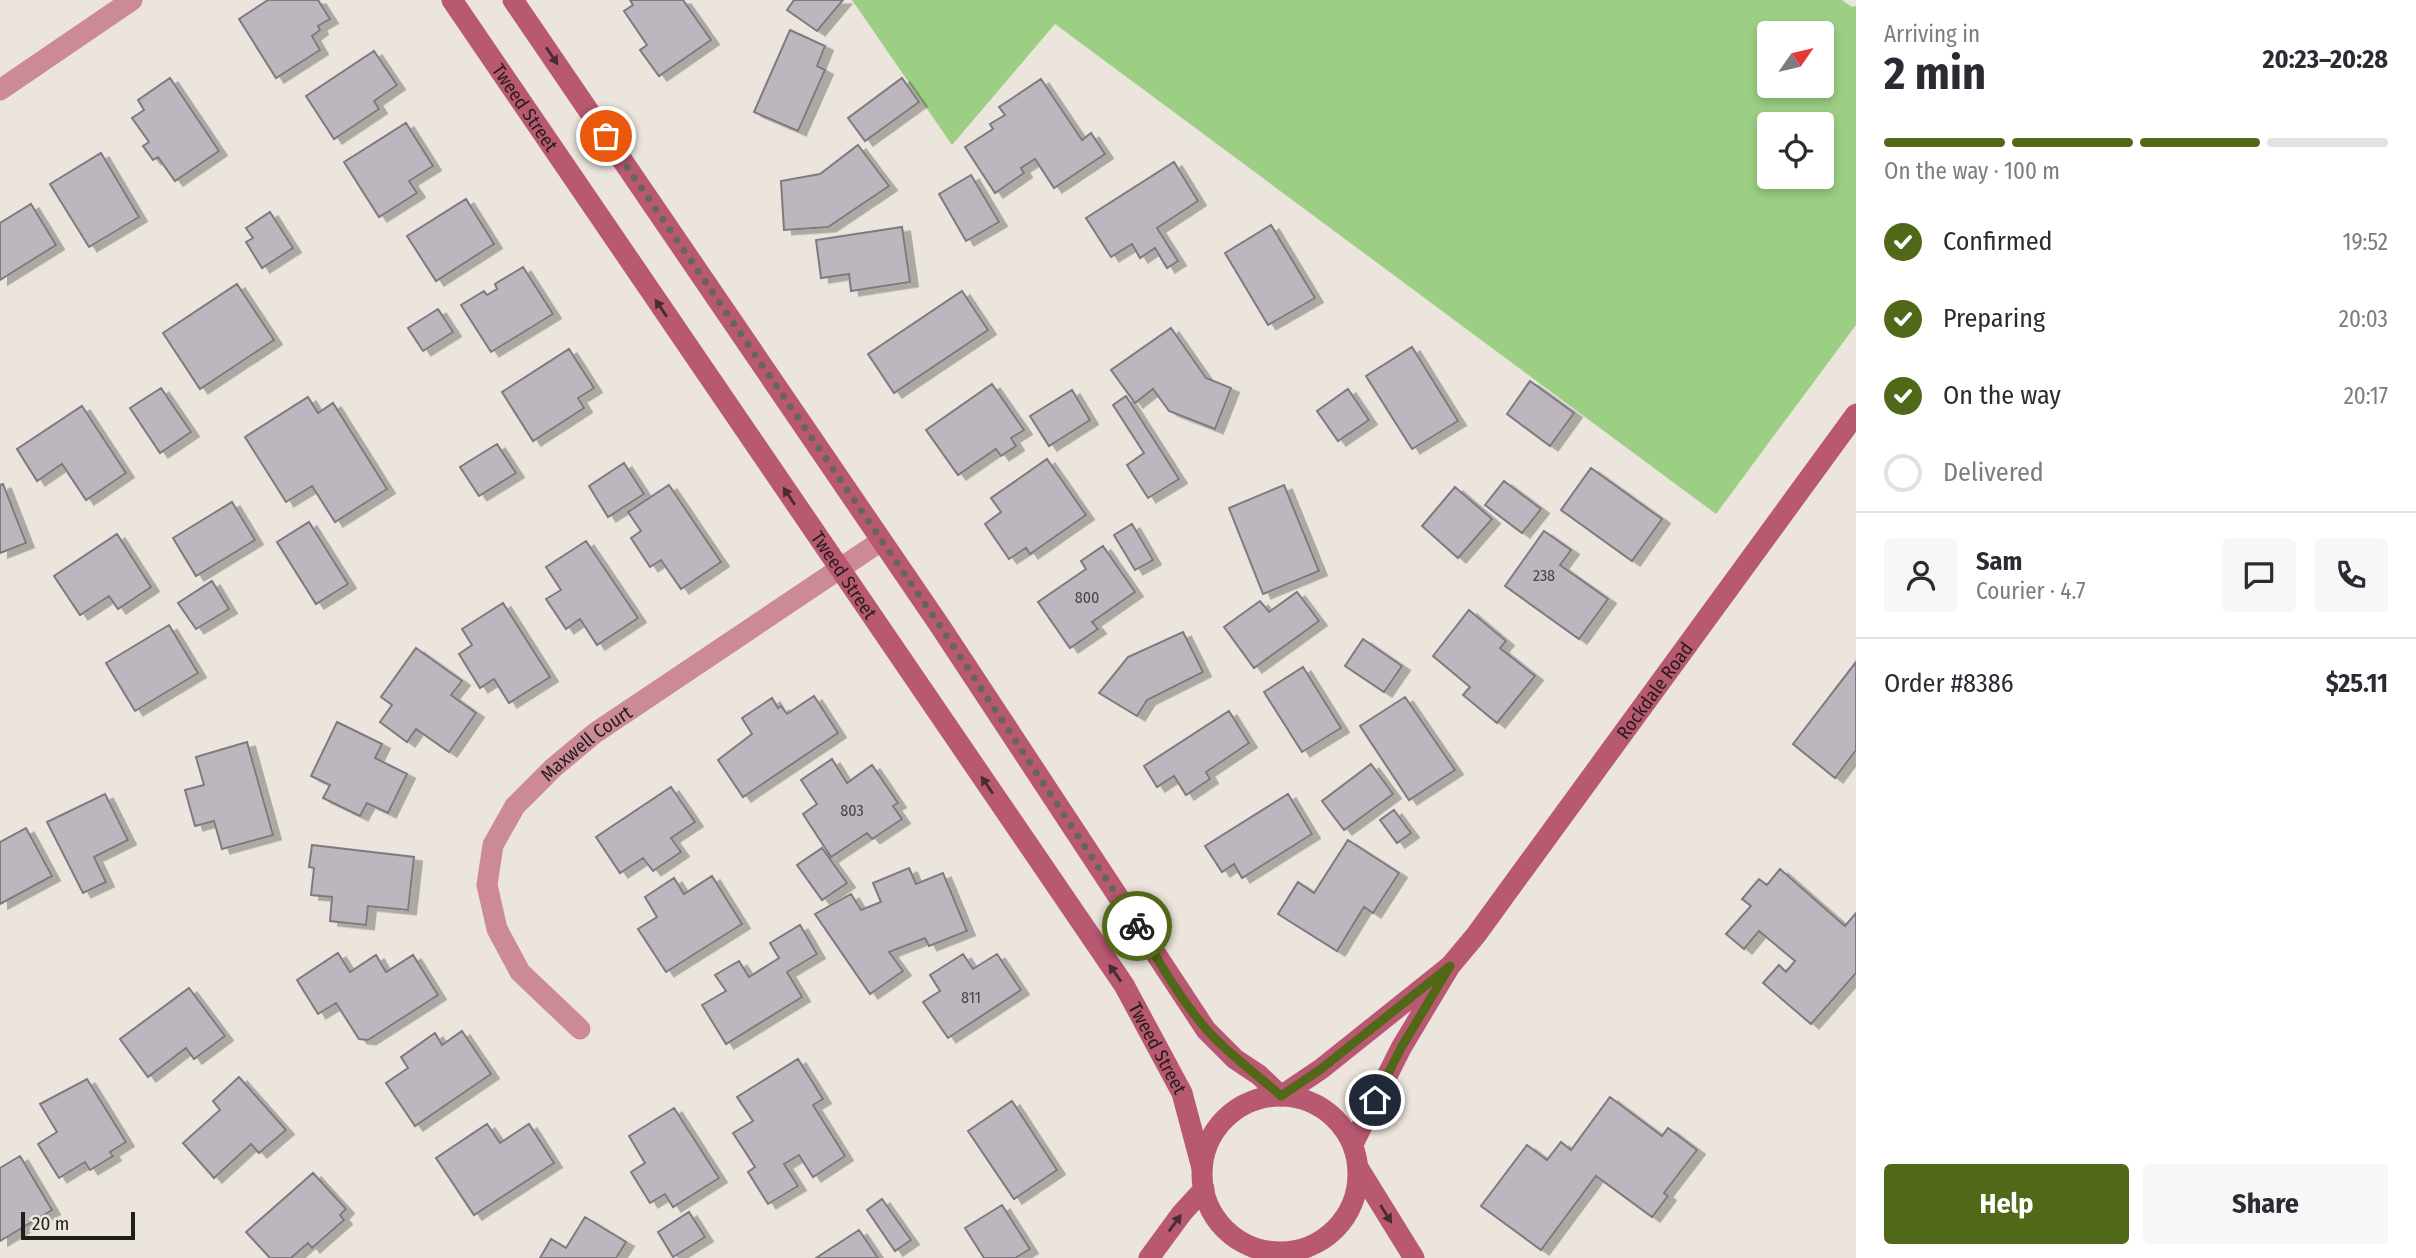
<!DOCTYPE html>
<html lang="en">
<head>
<meta charset="utf-8">
<style>
  body { margin:0; font-family:"Fira Sans Condensed",sans-serif; background:#f7f7f7; color:#2b2b33; height:100vh; display:flex; flex-direction:column; font-size:26px; white-space:nowrap }
  * { box-sizing:border-box; margin:0 }
  p { font-size:23px; color:#7c7c81 }
  .icon { flex:none; width:38px; height:38px; fill:none; stroke:currentColor; stroke-width:2; stroke-linecap:round; stroke-linejoin:round }
  .map { position:relative; flex:1; overflow:hidden }
  .drawer { display:flex; flex-direction:column; background:#fff; width:560px }
  .drawer>* { flex:none }
  .needle { width:46px; rotate:56deg }
  .tools { position:absolute; left:1757px; top:21px; display:grid; gap:14px }
  .tools a { display:grid; place-items:center; width:77px; height:77px; border-radius:7px; background:#fff; box-shadow:0 4px 10px #0003; font-size:35px }
  .scale { position:absolute; left:21px; bottom:18px; width:114px; box-sizing:border-box; padding-left:7px; border:4px solid #211f1c; border-top:0; font-size:19px; line-height:24px; white-space:nowrap; color:#211f1c; -webkit-text-stroke:5px #ebe5dd; paint-order:stroke }
  .pin { position:absolute; display:grid; place-items:center; width:60px; height:60px; color:#fff; margin:-30px; border:4px solid #fff; border-radius:50%; box-shadow:0 2px 7px #0007 }
  .courier { position:absolute; display:grid; place-items:center; width:70px; height:70px; margin:-35px; border:5px solid #516818; border-radius:50%; background:#fff; color:#222; box-shadow:0 2px 9px #0007 }
  .overview em { font-style:normal; font-weight:700 }
  .overview div { display:flex; flex-direction:column-reverse }
  .overview { display:flex; align-items:center; justify-content:space-between; height:119px; padding:0 28px }
  h1 { font-size:46px; font-weight:700; line-height:52px }
  .bar { display:grid; grid-template-columns:repeat(4,1fr); gap:10px 7px; align-content:center; height:84px; padding:0 28px }
  .bar i { height:9px; border-radius:5px; background:#e1e1e2 }
  .bar .selected { background:#516818 }
  .bar p { grid-column:span 4 }
  .line { display:flex; align-items:center; gap:18px; padding:0 28px; border-top:2px solid #e1e1e2 }
  .line div { flex:1 }
  .round { display:grid; place-items:center; flex:none; width:74px; height:74px; border-radius:7px; background:#f7f7f7 }
  ol { padding:0 28px; list-style:none }
  li { display:flex; align-items:center; gap:21px; height:77px }
  li p { margin-inline-start:auto }
  li .icon { padding:7px; border-radius:50%; background:#516818; color:#fff; stroke-width:4 }
  li:last-child { color:#7c7c81 }
  li i { width:38px; height:38px; border:4px solid #e1e1e2; border-radius:50% }
  .primary-button { display:flex; gap:14px; margin-top:auto; padding:14px 28px }
  .primary-button a { flex:1; height:80px; border-radius:7px; background:#516818; color:#fff; font-size:28px; font-weight:700; line-height:80px; text-align:center }
  .primary-button a+a { background:#f7f7f7; color:#2b2b33 }
  main { display:flex; flex:1; min-height:0 }
  .map>svg:first-child { display:block }
  .green { fill:#9ccf83; fill-rule:evenodd }
  .building { fill:#bdb6be; stroke:#7f7980; stroke-width:2; filter:url(#shadow) }
  .lines { fill:none; stroke-linecap:round; stroke-linejoin:round }
  .street { stroke:#cc8997; stroke-width:21 }
  .secondary { stroke:#b95871; stroke-width:21 }
  .oneway { fill:#472d31 }
  .done { stroke:#686460; stroke-width:7; stroke-dasharray:0 12.6 }
  .route { stroke:#516818; stroke-width:9 }
  .labels { text-anchor:middle; dominant-baseline:central; stroke-width:5; stroke-linejoin:round; paint-order:stroke }
  .number-label { font-size:16px; fill:#484544 }
  .street-label { font-size:19px; fill:#211f1c; stroke:#ebe5dd }
</style>
</head>
<body>
<main>
<div class="map">
<svg width="1856" height="1258" viewBox="0 0 1856 1258">
  <defs>
    <filter id="shadow"><feDropShadow dx="8" dy="4.5" stdDeviation="0" flood-color="#0004"/></filter>
  </defs>
  <rect width="100%" height="100%" fill="#ebe5dd"/>
  <path class="green" d="M 852,0 L 1842,0 L 1852,7 L 1856,6 L 1856,325 L 1716,514 L 1055,24 L 952,145 ZM 1769,33 L 1822,33 L 1822,86 L 1769,86 ZM 1822,124 L 1822,177 L 1769,177 L 1769,124 Z"/>
  <path class="building" d="M 268,0 L 318,0 L 330,19 L 318,26 L 320,30 L 312,36 L 320,50 L 276,78 L 239,19 Z
    M 630,0 L 683,0 L 711,40 L 659,76 L 640,50 L 647,45 L 624,11 L 633,5 Z
    M 794,0 L 843,0 L 817,31 L 787,10 Z
    M 790,30 L 825,46 L 817,66 L 825,70 L 798,131 L 754,112 Z
    M 374,51 L 397,85 L 374,101 L 379,109 L 334,139 L 306,96 Z
    M 170,78 L 219,151 L 175,181 L 158,157 L 153,160 L 143,146 L 149,142 L 132,118 L 144,110 L 138,100 Z
    M 902,78 L 919,102 L 865,141 L 848,118 Z
    M 1041,79 L 1082,140 L 1091,133 L 1105,154 L 1054,188 L 1035,159 L 1021,168 L 1024,173 L 995,193 L 965,147 L 993,129 L 990,124 L 1005,115 L 999,107 Z
    M 406,123 L 433,166 L 409,181 L 417,193 L 379,217 L 344,162 Z
    M 858,145 L 889,186 L 828,227 L 784,230 L 781,181 L 820,174 Z
    M 101,153 L 139,217 L 89,247 L 50,184 Z
    M 1174,162 L 1198,201 L 1157,228 L 1178,261 L 1167,268 L 1155,248 L 1140,258 L 1132,244 L 1111,257 L 1086,218 Z
    M 971,175 L 999,222 L 966,241 L 939,194 Z
    M 466,199 L 494,244 L 436,281 L 407,236 Z
    M 31,204 L 56,245 L 0,280 L 0,223 Z
    M 270,212 L 293,248 L 262,268 L 246,242 L 253,238 L 246,228 Z
    M 1271,225 L 1315,298 L 1268,325 L 1225,253 Z
    M 902,227 L 910,282 L 851,291 L 849,274 L 821,278 L 816,240 Z
    M 523,267 L 553,314 L 491,352 L 461,305 L 484,291 L 487,295 L 497,289 L 495,284 Z
    M 237,284 L 274,340 L 200,389 L 163,333 Z
    M 962,291 L 988,330 L 894,393 L 868,354 Z
    M 438,309 L 453,332 L 423,351 L 408,328 Z
    M 1171,328 L 1206,378 L 1231,388 L 1215,429 L 1169,411 L 1153,389 L 1135,403 L 1111,370 Z
    M 1412,347 L 1458,421 L 1412,449 L 1366,376 Z
    M 569,349 L 594,388 L 578,398 L 584,408 L 533,441 L 502,392 Z
    M 1530,381 L 1574,413 L 1550,446 L 1507,414 Z
    M 992,384 L 1024,430 L 1011,438 L 1016,446 L 1001,456 L 996,449 L 958,475 L 926,430 Z
    M 161,388 L 191,432 L 160,453 L 130,408 Z
    M 1348,389 L 1369,420 L 1338,441 L 1317,411 Z
    M 1072,390 L 1090,420 L 1049,446 L 1030,416 Z
    M 1126,396 L 1179,479 L 1148,498 L 1127,465 L 1144,453 L 1113,405 Z
    M 308,397 L 318,413 L 333,403 L 387,489 L 335,522 L 312,486 L 286,502 L 245,437 Z
    M 82,406 L 126,473 L 86,500 L 62,464 L 37,481 L 17,449 Z
    M 497,444 L 516,473 L 479,496 L 460,467 Z
    M 1047,459 L 1086,515 L 1030,554 L 1026,548 L 1009,559 L 985,524 L 1001,512 L 991,498 Z
    M 624,463 L 644,494 L 608,517 L 589,486 Z
    M 1591,468 L 1662,519 L 1632,561 L 1561,510 Z
    M 1504,481 L 1541,509 L 1522,533 L 1485,505 Z
    M 3,484 L 26,543 L 0,553 L 0,485 Z
    M 669,485 L 721,562 L 681,589 L 661,560 L 650,567 L 631,538 L 641,531 L 628,512 Z
    M 1284,485 L 1319,571 L 1263,594 L 1229,508 Z
    M 1455,487 L 1492,519 L 1458,558 L 1422,526 Z
    M 232,502 L 255,540 L 196,576 L 173,538 Z
    M 309,522 L 348,584 L 316,604 L 277,542 Z
    M 1132,524 L 1153,560 L 1135,570 L 1114,535 Z
    M 1544,531 L 1571,550 L 1560,565 L 1608,599 L 1579,639 L 1505,586 Z
    M 117,534 L 151,587 L 118,609 L 109,596 L 80,615 L 54,576 Z
    M 586,541 L 638,618 L 597,645 L 580,619 L 566,629 L 546,599 L 561,590 L 546,567 Z
    M 1103,546 L 1135,592 L 1092,622 L 1098,629 L 1070,648 L 1038,602 L 1086,569 L 1081,561 Z
    M 212,581 L 229,609 L 196,629 L 178,603 Z
    M 1297,592 L 1319,621 L 1254,668 L 1224,627 L 1260,601 L 1269,612 Z
    M 503,603 L 550,677 L 509,703 L 494,679 L 480,688 L 459,654 L 472,645 L 462,629 Z
    M 1469,610 L 1506,641 L 1500,648 L 1535,676 L 1497,723 L 1463,695 L 1470,687 L 1433,656 Z
    M 169,625 L 198,673 L 135,711 L 106,663 Z
    M 1183,632 L 1203,672 L 1147,700 L 1137,716 L 1099,693 L 1128,657 Z
    M 1363,639 L 1402,666 L 1384,692 L 1345,666 Z
    M 416,648 L 462,681 L 451,695 L 476,713 L 449,752 L 416,729 L 407,742 L 380,722 L 392,705 L 381,697 Z
    M 1856,662 L 1856,750 L 1835,778 L 1793,744 Z
    M 1303,667 L 1341,728 L 1302,752 L 1264,692 Z
    M 814,696 L 838,733 L 743,797 L 718,760 L 752,734 L 742,718 L 772,698 L 778,708 L 781,706 L 787,714 Z
    M 1405,697 L 1455,770 L 1409,800 L 1360,726 Z
    M 1229,711 L 1249,743 L 1206,772 L 1210,779 L 1186,795 L 1174,776 L 1157,787 L 1144,766 Z
    M 337,722 L 382,744 L 375,758 L 407,774 L 388,813 L 367,803 L 360,816 L 323,798 L 330,785 L 311,776 Z
    M 247,742 L 273,835 L 222,849 L 214,821 L 195,826 L 185,790 L 204,785 L 196,757 Z
    M 832,759 L 847,783 L 872,765 L 898,803 L 893,806 L 902,819 L 872,839 L 867,833 L 831,857 L 803,814 L 817,804 L 801,780 Z
    M 1371,764 L 1393,794 L 1344,830 L 1322,801 Z
    M 671,787 L 695,822 L 671,838 L 681,852 L 653,871 L 643,858 L 620,873 L 596,837 Z
    M 105,794 L 128,840 L 94,857 L 106,882 L 83,893 L 47,822 Z
    M 1288,794 L 1312,834 L 1242,878 L 1234,864 L 1222,872 L 1205,846 Z
    M 1394,810 L 1411,833 L 1397,843 L 1380,820 Z
    M 26,828 L 52,876 L 0,904 L 0,842 Z
    M 1348,840 L 1399,873 L 1373,913 L 1364,907 L 1337,951 L 1278,914 L 1298,882 L 1314,893 Z
    M 312,845 L 414,857 L 408,910 L 368,906 L 366,925 L 330,921 L 332,897 L 311,895 L 314,868 L 309,867 Z
    M 822,848 L 847,883 L 822,900 L 797,865 Z
    M 909,868 L 916,884 L 943,873 L 967,931 L 929,946 L 925,938 L 889,952 L 903,971 L 870,994 L 815,914 L 851,894 L 861,910 L 881,902 L 873,883 Z
    M 1780,869 L 1845,926 L 1856,913 L 1856,973 L 1811,1024 L 1763,983 L 1779,965 L 1786,972 L 1795,961 L 1759,931 L 1744,949 L 1726,934 L 1751,906 L 1742,899 L 1759,879 L 1767,885 Z
    M 712,876 L 742,924 L 666,972 L 638,929 L 657,917 L 645,897 L 674,878 L 684,894 Z
    M 800,925 L 817,954 L 787,972 L 802,997 L 726,1044 L 702,1005 L 726,991 L 715,975 L 739,961 L 749,977 L 779,958 L 770,943 Z
    M 338,953 L 350,972 L 376,955 L 386,972 L 413,955 L 438,995 L 368,1040 L 359,1039 L 336,1003 L 318,1014 L 297,980 Z
    M 963,954 L 973,969 L 997,954 L 1021,990 L 948,1038 L 923,1002 L 940,991 L 930,975 Z
    M 189,988 L 225,1036 L 194,1059 L 186,1048 L 148,1077 L 120,1039 Z
    M 462,1031 L 491,1074 L 415,1126 L 386,1083 L 408,1068 L 401,1057 L 435,1033 L 442,1045 Z
    M 798,1059 L 823,1099 L 813,1105 L 845,1156 L 813,1177 L 799,1155 L 784,1164 L 798,1186 L 768,1204 L 748,1172 L 755,1167 L 733,1133 L 753,1121 L 737,1097 Z
    M 239,1077 L 286,1130 L 259,1153 L 251,1144 L 214,1178 L 183,1143 L 220,1110 L 213,1101 Z
    M 87,1079 L 126,1142 L 110,1152 L 113,1156 L 90,1170 L 85,1162 L 59,1178 L 38,1144 L 57,1132 L 40,1104 Z
    M 1610,1097 L 1662,1136 L 1668,1128 L 1697,1150 L 1664,1193 L 1668,1196 L 1652,1217 L 1596,1176 L 1541,1250 L 1481,1206 L 1527,1145 L 1547,1160 L 1561,1142 L 1571,1150 Z
    M 1012,1101 L 1057,1170 L 1014,1199 L 968,1131 Z
    M 674,1108 L 719,1178 L 673,1207 L 665,1194 L 650,1203 L 631,1172 L 645,1163 L 629,1136 Z
    M 487,1124 L 500,1143 L 529,1124 L 554,1163 L 474,1215 L 436,1158 Z
    M 20,1156 L 52,1210 L 0,1241 L 0,1168 Z
    M 313,1173 L 346,1209 L 340,1215 L 344,1220 L 312,1248 L 308,1243 L 291,1258 L 270,1258 L 246,1232 Z
    M 882,1199 L 911,1240 L 895,1251 L 867,1210 Z
    M 1002,1205 L 1030,1249 L 1015,1258 L 984,1258 L 965,1228 Z
    M 689,1212 L 705,1237 L 673,1257 L 658,1232 Z
    M 585,1217 L 626,1242 L 616,1258 L 540,1258 L 551,1239 L 566,1248 Z
    M 859,1230 L 878,1258 L 816,1258 Z"/>
  <g class="lines">
    <g class="street">
      <path d="M 0,90 L 132,0"/>
      <path id="s1" d="M 580,1029 L 520,972 L 497,929 L 487,885 L 493,845 L 515,806 L 553,768 L 595,733 L 881,541"/>
    </g>
    <g class="secondary">
      <path id="s2" d="M 452,0 L 1124,985 L 1182,1093 L 1202,1168"/>
      <path d="M 513,0 L 940,626 L 1206,1030 L 1235,1059 L 1259,1075 L 1281,1096 L 1321,1069 L 1450,966"/>
      <circle cx="1280" cy="1174" r="78"/>
      <path id="s3" d="M 1353,1144 L 1401,1048 L 1450,966 L 1476,935 L 1524,869 L 1856,414"/>
      <path d="M 1359,1169 L 1414,1258"/>
      <path d="M 1149,1258 L 1182,1213 L 1204,1189"/>
    </g>
  </g>
  <defs><path id="oneway-solid" d="M-6-.8H1V-3.2L6.5 0L1 3.2V.8H-6Z" transform="scale(1.75)"/></defs>
  <g class="oneway">
    <use href="#oneway-solid" transform="translate(552 56) rotate(56)"/>
    <use href="#oneway-solid" transform="translate(661 308) rotate(-124)"/>
    <use href="#oneway-solid" transform="translate(789 496) rotate(-124)"/>
    <use href="#oneway-solid" transform="translate(987 785) rotate(-124)"/>
    <use href="#oneway-solid" transform="translate(1115 973) rotate(-125)"/>
    <use href="#oneway-solid" transform="translate(1386 1214) rotate(58)"/>
    <use href="#oneway-solid" transform="translate(1175 1223) rotate(-54)"/>
  </g>
  <g class="lines">
    <path class="done" d="M 606,136 L 940,626 L 1137,926"/>
    <path class="route" d="M 1137,926 C 1159,961 1180,999 1207,1030 C 1229,1055 1256,1073 1281,1096 L 1321,1069 L 1450,966 L 1401,1048 L 1375,1100"/>
  </g>
  <g class="labels">
    <g class="number-label">
      <text x="1544" y="575">238</text>
      <text x="1087" y="597">800</text>
      <text x="852" y="810">803</text>
      <text x="971" y="997">811</text>
    </g>
    <g class="street-label">
      <text stroke="none"><textPath href="#s2" startOffset="130">Tweed Street</textPath></text>
      <text stroke="none"><textPath href="#s2" startOffset="696">Tweed Street</textPath></text>
      <text stroke="none"><textPath href="#s3" startOffset="546">Rockdale Road</textPath></text>
      <text stroke="none"><textPath href="#s1" startOffset="357">Maxwell Court</textPath></text>
      <text stroke="none"><textPath href="#s2" startOffset="1264">Tweed Street</textPath></text>
    </g>
  </g>
</svg>
<div class="tools">
<a><svg class="needle" viewBox="-14 -14 28 28"><path d="M0-13l5 13h-10z" fill="#e53935"/><path d="M0 13l5-13h-10z" fill="#7c7c81"/></svg></a>
<a><svg class="icon" aria-label="locate" viewBox="0 0 24 24"><circle cx="12" cy="12" r="6"/><path d="M12 2v4M12 18v4M2 12h4M18 12h4"/></svg></a>
</div>
<div class="scale">20 m</div>
<div class="pin" style="left:606px;top:136px;background:#ea580c"><svg class="icon" aria-label="bag" viewBox="0 0 24 24"><path d="M5 8h14l-1 12H6zM9 8a3 3 0 0 1 6 0"/></svg></div>
<div class="pin" style="left:1375px;top:1100px;background:#1f2937"><svg class="icon" aria-label="home" viewBox="0 0 24 24"><path d="M3 11l9-7 9 7M6 9v11h12V9"/></svg></div>
<div class="courier" style="left:1137px;top:926px"><svg class="icon" aria-label="bike" viewBox="0 0 24 24"><circle cx="6" cy="16" r="4"/><circle cx="18" cy="16" r="4"/><path d="M6 16l4-8h5l3 8M10 8l3 8H6M13 5h3"/></svg></div>
</div>
<section class="drawer">
<div class="overview"><div><h1>2 min</h1><p>Arriving in</p></div><em>20:23–20:28</em></div>
<div class="bar"><i class="selected"></i><i class="selected"></i><i class="selected"></i><i></i><p>On the way · 100 m</p></div>
<ol>
<li><svg class="icon" aria-label="check" viewBox="0 0 24 24"><path d="M5 12l5 5 9-10"/></svg>Confirmed<p>19:52</p></li>
<li><svg class="icon" aria-label="check" viewBox="0 0 24 24"><path d="M5 12l5 5 9-10"/></svg>Preparing<p>20:03</p></li>
<li><svg class="icon" aria-label="check" viewBox="0 0 24 24"><path d="M5 12l5 5 9-10"/></svg>On the way<p>20:17</p></li>
<li><i></i>Delivered</li>
</ol>
<div class="line" style="height:126px"><a class="round"><svg class="icon" aria-label="person" viewBox="0 0 24 24"><circle cx="12" cy="8" r="4"/><path d="M4 21q1-7 8-7t8 7"/></svg></a><div><b>Sam</b><p>Courier · 4.7</p></div><a class="round"><svg class="icon" aria-label="chat" viewBox="0 0 24 24"><path d="M4 5h16v11H9l-5 4z"/></svg></a><a class="round"><svg class="icon" aria-label="phone" viewBox="0 0 24 24"><path d="M5 4h4l2 5-3 2q2 4 5 5l2-3 5 2v4C11 20 4 13 5 4z"/></svg></a></div>
<div class="line" style="height:91px"><div>Order #8386</div><b>$25.11</b></div>
<div class="primary-button"><a>Help</a><a>Share</a></div>
</section>
</main>
</body>
</html>
